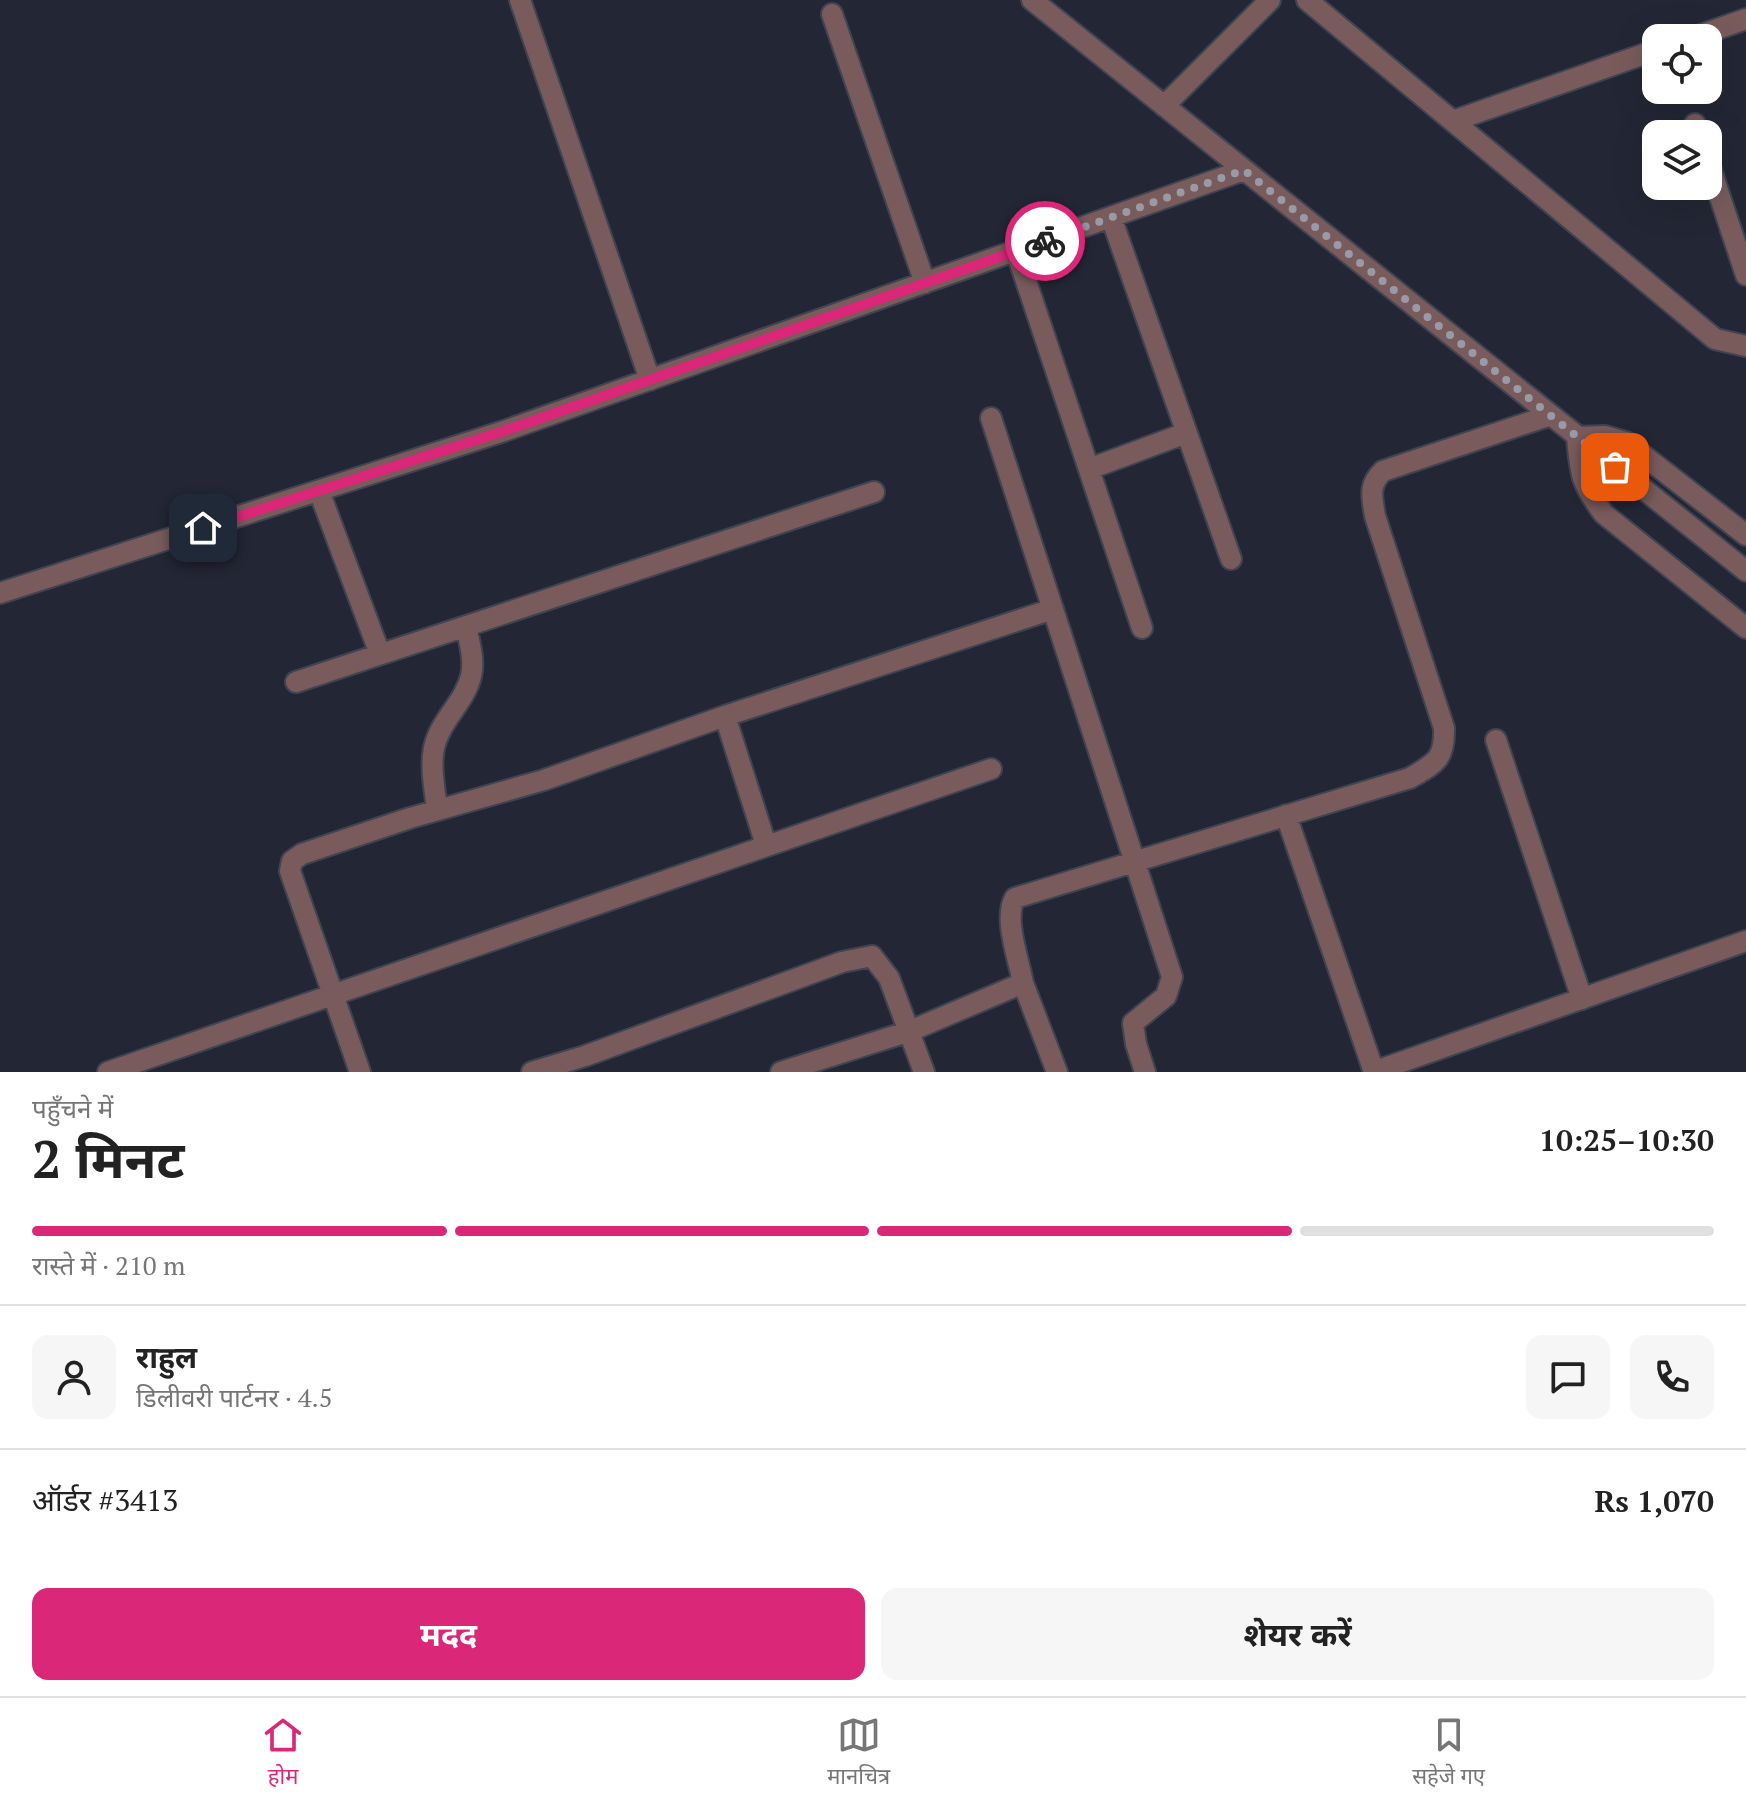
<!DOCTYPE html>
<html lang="hi">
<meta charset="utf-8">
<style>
:root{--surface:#fff;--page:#f6f6f6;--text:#222;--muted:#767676;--line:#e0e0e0;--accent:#db2777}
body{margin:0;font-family:"PT Serif","Noto Sans Devanagari",serif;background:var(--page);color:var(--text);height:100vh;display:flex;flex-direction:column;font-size:30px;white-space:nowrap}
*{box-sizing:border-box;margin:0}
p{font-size:26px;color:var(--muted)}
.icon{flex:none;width:44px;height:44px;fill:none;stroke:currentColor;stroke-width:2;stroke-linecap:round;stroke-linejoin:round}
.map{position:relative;height:1072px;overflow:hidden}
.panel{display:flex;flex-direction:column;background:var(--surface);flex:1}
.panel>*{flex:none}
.fabs{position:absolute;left:1642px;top:24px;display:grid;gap:16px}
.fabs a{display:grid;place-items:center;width:80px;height:80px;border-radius:16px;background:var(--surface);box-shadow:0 8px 32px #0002;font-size:40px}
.pin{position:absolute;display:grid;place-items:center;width:68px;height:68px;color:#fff;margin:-34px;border-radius:16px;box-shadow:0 4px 12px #0006}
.courier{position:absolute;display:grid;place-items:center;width:80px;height:80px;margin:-40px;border:6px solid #db2777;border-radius:50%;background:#fff;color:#222;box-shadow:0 2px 10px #0007}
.overview em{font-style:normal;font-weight:700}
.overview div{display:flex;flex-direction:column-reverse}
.overview{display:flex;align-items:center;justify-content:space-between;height:136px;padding:0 32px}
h1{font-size:52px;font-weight:700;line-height:60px}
.bar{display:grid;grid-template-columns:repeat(4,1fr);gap:12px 8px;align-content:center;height:96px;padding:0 32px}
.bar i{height:10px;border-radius:6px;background:var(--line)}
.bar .selected{background:var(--accent)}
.bar p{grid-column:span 4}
.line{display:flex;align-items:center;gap:20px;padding:0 32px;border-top:2px solid var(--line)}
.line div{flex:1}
.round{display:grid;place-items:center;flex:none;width:84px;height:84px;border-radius:16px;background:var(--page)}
.cta{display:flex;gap:16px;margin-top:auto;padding:16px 32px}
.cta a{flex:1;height:92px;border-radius:16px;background:var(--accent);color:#fff;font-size:32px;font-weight:700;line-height:92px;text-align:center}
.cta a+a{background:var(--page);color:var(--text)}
.tab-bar{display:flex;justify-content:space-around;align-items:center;height:112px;border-top:2px solid var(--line);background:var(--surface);font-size:22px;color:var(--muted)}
.tab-bar a{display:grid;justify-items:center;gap:4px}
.tab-bar .selected{color:var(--accent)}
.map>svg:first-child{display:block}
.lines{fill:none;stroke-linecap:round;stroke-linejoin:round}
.minor-casing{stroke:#404451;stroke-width:24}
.minor{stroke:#795b5c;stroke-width:20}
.done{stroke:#989ba7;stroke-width:8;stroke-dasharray:0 14.4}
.route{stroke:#db2777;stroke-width:10}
</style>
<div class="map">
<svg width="1746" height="1072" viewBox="0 0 1746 1072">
<rect width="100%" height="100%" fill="#232735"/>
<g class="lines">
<g class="minor-casing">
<path id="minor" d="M520,0l130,380
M1032,0l714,571
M1307,0l408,339 31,7
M832,14l93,269
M1692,38l54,-19
M1164,106l106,-106
M1453,121l203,-71
M1695,124l3,10
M1708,161l38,114
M1111,217l120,342
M1016,251l126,377
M991,418l181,559 -6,19 -33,27 3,21 9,28
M1089,469l97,-36
M319,491l61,163
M1746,535l-120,-93 -21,-6 -28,1c3,36 4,47 27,77l142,114
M0,593l504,-162 740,-261
M296,682l578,-190
M1496,740l86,259
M437,810c-2,-20 -7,-42 -3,-62 6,-28 31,-46 37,-72 4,-16 -2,-35 -5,-50
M1286,815l88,257
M766,845l-41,-129 328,-107
M1023,983l34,89
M108,1072l883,-303
M360,1072l-70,-201 2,-10 10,-7 108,-36 134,-38 181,-64
M532,1072l53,-16 257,-94 30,-6 17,22 35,94
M781,1072l129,-41 113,-48c-4,-23 -20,-65 -8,-85l395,-120c26,-15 35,-19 34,-50l-69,-212c-3,-19 -7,-31 8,-45l168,-56
M1373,1072l373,-131"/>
</g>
<use href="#minor" class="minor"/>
</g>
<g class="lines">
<path class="done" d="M1045,241l199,-71 371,297"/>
<path class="route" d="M203,528l301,-97 541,-190"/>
</g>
</svg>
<div class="fabs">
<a><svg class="icon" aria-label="locate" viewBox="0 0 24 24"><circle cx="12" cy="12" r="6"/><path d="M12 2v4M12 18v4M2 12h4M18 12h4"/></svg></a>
<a><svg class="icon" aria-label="layers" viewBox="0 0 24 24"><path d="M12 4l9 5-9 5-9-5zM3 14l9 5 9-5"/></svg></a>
</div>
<div class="pin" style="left:1615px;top:467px;background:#ea580c"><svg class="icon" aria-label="bag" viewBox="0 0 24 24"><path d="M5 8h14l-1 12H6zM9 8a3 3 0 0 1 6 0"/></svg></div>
<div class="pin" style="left:203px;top:528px;background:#1f2937"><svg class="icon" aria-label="home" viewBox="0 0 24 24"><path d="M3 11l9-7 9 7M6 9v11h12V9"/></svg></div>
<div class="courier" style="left:1045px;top:241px"><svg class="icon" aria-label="bike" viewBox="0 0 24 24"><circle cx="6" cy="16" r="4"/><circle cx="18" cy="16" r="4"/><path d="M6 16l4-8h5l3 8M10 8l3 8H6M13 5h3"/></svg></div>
</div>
<section class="panel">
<div class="overview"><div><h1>2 मिनट</h1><p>पहुँचने में</p></div><em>10:25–10:30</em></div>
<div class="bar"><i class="selected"></i><i class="selected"></i><i class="selected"></i><i></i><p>रास्ते में · 210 m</p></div>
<div class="line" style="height:144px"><a class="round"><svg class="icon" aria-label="person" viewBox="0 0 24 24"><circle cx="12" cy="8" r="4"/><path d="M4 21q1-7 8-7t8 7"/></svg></a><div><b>राहुल</b><p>डिलीवरी पार्टनर · 4.5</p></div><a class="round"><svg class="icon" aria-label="chat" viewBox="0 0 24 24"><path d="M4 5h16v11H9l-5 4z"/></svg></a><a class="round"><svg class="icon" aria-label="phone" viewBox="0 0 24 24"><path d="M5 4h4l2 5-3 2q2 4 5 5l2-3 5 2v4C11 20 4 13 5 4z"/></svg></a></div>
<div class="line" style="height:104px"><div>ऑर्डर #3413</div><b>Rs 1,070</b></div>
<div class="cta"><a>मदद</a><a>शेयर करें</a></div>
</section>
<nav class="tab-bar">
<a class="selected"><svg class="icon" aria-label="home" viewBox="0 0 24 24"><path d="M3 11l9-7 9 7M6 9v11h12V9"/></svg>होम</a>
<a><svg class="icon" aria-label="map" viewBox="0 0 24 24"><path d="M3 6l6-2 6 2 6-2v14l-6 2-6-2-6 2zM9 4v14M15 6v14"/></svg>मानचित्र</a>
<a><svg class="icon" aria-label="saved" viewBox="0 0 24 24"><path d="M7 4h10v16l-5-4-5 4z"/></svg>सहेजे गए</a>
</nav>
